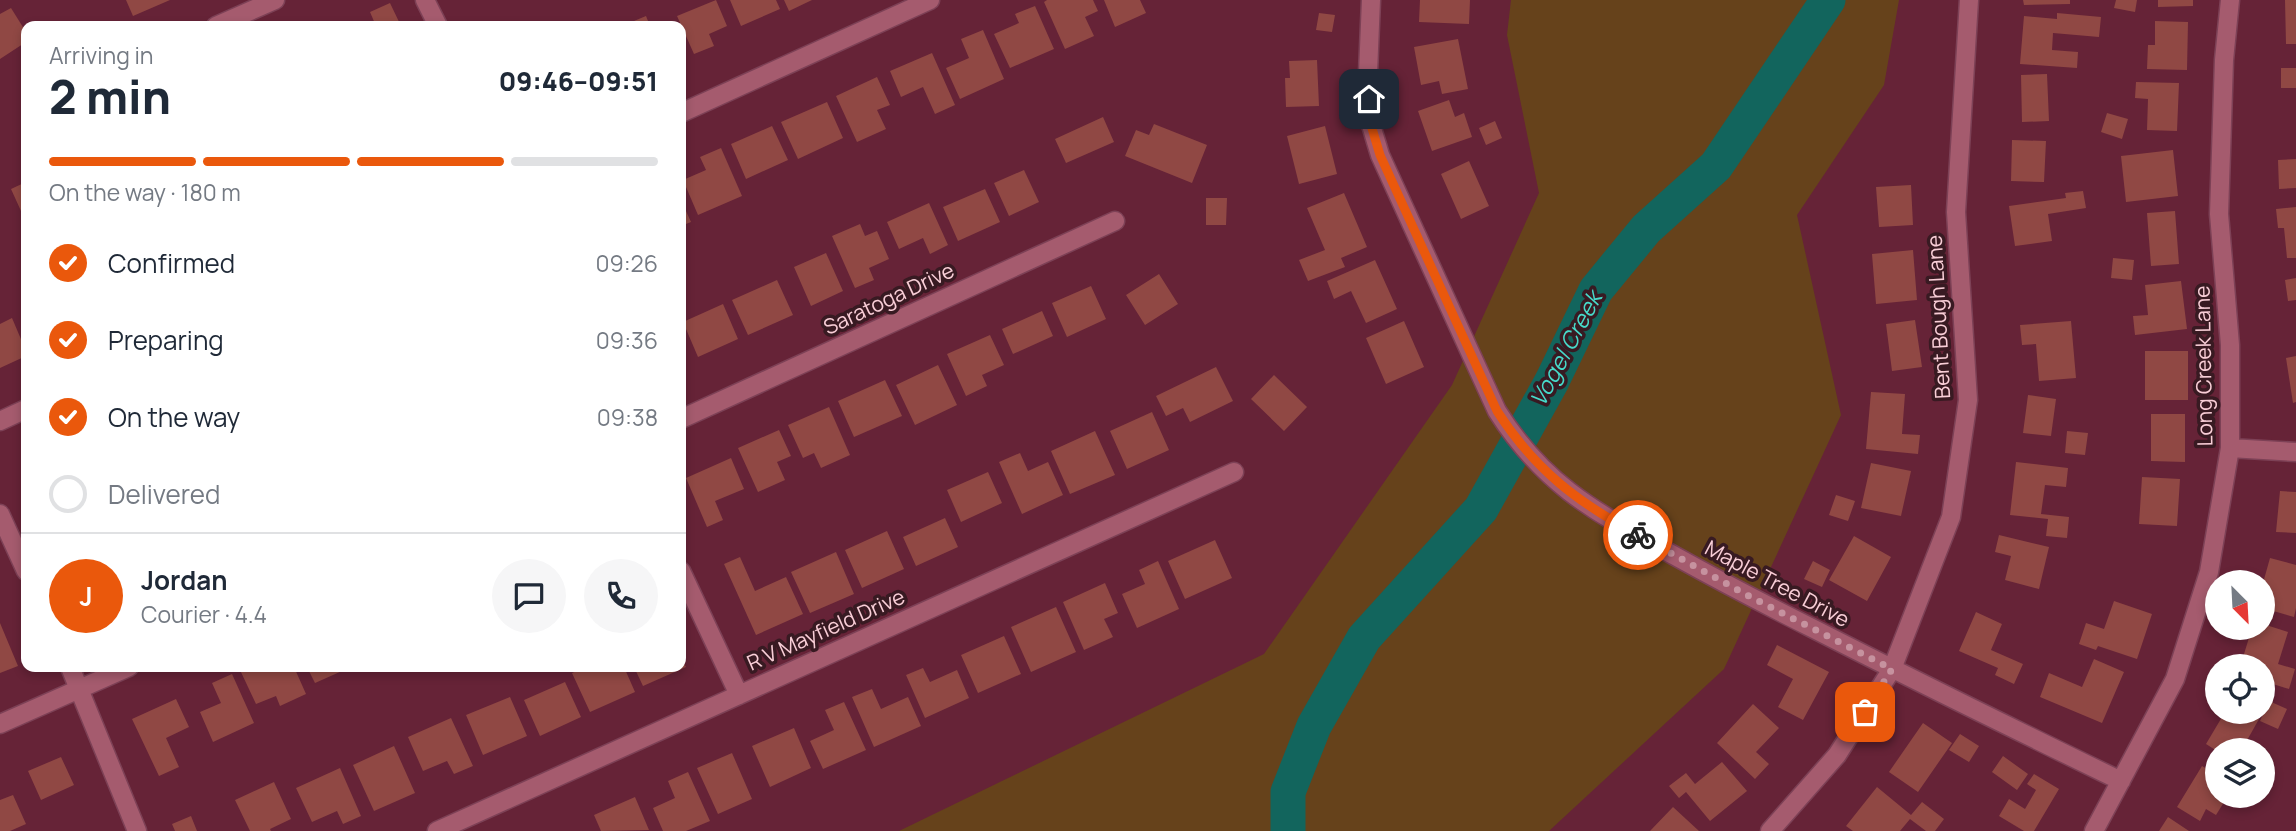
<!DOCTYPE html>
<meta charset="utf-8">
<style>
:root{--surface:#fff;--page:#f6f6f7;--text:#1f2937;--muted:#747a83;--line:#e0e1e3;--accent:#ea580c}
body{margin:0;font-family:Manrope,sans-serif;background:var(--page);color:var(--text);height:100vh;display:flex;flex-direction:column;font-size:26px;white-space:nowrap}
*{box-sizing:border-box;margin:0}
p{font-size:23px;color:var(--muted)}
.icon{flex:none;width:38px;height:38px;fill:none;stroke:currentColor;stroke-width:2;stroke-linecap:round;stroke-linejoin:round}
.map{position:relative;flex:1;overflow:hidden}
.panel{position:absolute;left:21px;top:21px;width:665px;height:651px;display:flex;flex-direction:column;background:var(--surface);border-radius:14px;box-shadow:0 4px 10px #0003}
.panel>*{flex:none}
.needle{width:46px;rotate:156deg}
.tools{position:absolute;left:2205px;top:570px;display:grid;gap:14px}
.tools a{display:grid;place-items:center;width:70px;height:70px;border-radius:50%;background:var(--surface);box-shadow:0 4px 10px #0003;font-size:35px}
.pin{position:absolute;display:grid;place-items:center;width:60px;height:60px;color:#fff;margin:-30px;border-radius:14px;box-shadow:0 4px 10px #0006}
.courier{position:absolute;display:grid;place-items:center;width:70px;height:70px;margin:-35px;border:5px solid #ea580c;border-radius:50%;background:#fff;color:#222;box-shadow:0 2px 9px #0007}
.overview em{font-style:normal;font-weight:800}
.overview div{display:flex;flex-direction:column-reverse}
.overview{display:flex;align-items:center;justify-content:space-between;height:119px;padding:0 28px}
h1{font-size:46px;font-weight:800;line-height:52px}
.bar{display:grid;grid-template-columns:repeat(4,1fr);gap:10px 7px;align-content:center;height:84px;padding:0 28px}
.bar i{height:9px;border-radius:5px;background:var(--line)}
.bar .on{background:var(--accent)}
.bar p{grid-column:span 4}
.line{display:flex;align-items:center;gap:18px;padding:0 28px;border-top:2px solid var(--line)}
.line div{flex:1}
.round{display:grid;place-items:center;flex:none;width:74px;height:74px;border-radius:37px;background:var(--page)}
ol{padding:0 28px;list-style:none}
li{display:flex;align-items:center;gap:21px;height:77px}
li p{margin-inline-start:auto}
li .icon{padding:7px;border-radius:50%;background:var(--accent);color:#fff;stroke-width:4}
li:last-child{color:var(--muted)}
li i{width:38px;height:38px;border:4px solid var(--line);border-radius:50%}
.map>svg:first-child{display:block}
.green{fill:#66421b}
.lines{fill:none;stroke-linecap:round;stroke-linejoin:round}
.river{stroke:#12655d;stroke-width:35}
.building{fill:#904844}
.minor-casing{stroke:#7d4156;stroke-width:21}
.minor{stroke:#a55b6e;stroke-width:18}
.done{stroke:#c6929f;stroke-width:7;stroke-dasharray:0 12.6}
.route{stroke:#ea580c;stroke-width:9}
.labels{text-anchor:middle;stroke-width:7;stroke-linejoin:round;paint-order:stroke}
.street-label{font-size:21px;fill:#f9ced7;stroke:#381a22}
.water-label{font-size:23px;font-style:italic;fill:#47daca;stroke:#381a22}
</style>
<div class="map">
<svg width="2296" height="831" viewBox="0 0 2296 831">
<rect width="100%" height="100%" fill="#662337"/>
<path class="green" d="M1511,0h388l-15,85 -87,130 44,200 -117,254 -175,162h-650l365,-177 188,-269 87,-192 -32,-158z"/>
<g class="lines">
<path class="river" d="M1288,831v-39l26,-66 50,-88 117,-129 71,-128 44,-91 50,-61 70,-63 112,-166"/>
</g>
<path class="building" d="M126,0h44l-37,16z
M716,0l11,26 -18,8 5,12 -20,8 -17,-38z
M730,0h46l4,9 -39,17z
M784,0h28l-23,11z
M1047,0h46l5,11 -13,6 9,19 -29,13 -21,-47z
M1104,0h36l6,13 -31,14z
M1420,0h50l-1,24 -50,-2z
M2023,0h47v4l-46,1z
M2116,0h21l-2,12 -21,-4z
M2158,0h35v6l-35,1z
M2285,0h11v44h-10z
M390,3l11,23h-25l-6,-14z
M1035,6l19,43 -44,19 -16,-34 25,-11 -4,-9z
M11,8l15,24v10l-26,17v-45z
M1319,13l16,2 -3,17 -16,-2z
M2057,13l44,4 -2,20 -46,-4 -1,17 26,2 -1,16 -57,-4 4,-48 33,3z
M646,16l4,10h-28z
M2155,21l33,1 -1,48 -40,-1 1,-24h7z
M983,30l21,49 -44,20 -14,-31 23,-10 -8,-19z
M1458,39l10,50 -26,5 -3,-13 -18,4 -7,-38z
M932,53l23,52 -20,9 -12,-27 -22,10 -11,-26z
M1317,60l2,46 -33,1 -1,-29h5l-1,-17z
M2281,68h15v20h-15z
M2047,74l2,47 -27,1 -1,-47z
M877,77l13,28 -13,5 9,19 -29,13 -21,-46z
M2136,82l43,1 -2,48 -30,-1 1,-31 -13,-1z
M1449,100l6,17 9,-4 8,24 -40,14 -14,-40z
M827,102l16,36 -45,21 -17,-37z
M2107,113l21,6 -6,20 -21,-7z
M1103,117l11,25 -48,21 -11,-24z
M1495,121l7,17 -16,7 -7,-17z
M1154,124l53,21 -15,38 -67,-27 11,-26 13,5z
M772,126l16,34 -42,19 -15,-35z
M1325,126l12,48 -38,10 -12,-48z
M2012,140l34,1 -2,41 -33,-1z
M721,148l21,48 -44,19 -15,-35 23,-10 -6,-13z
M2173,150l5,46 -52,6 -5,-46z
M2296,159v29l-17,1 -1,-29z
M1469,161l20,45 -28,13 -20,-45z
M1024,170l15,32 -30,14 -15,-33z
M26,182v40l-15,-33z
M1911,185l2,40 -34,2 -3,-40z
M985,189l15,33 -42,19 -15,-34z
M2083,191l3,17 -38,6 4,27 -37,5 -6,-40 57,-8 -1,-5z
M1344,193l23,54 -26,11 4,9 -37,14 -9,-21 26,-10 -18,-42z
M1206,198h21l-1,27h-20z
M681,200l10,22 -10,4z
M929,203l19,42 -18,9 -7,-16 -24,11 -12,-27z
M2296,207v51h-9l-3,-30h-6l-2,-19z
M2175,211l4,53 -28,2 -4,-53z
M860,224l5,12 12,-5 12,28 -20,9 5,12 -19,8 -23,-52z
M1913,250l4,50 -41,4 -4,-50z
M826,253l17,38 -32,15 -17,-39z
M2113,258l21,2 -2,20 -21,-2z
M1375,260l22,49 -31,14 -15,-32 -17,8 -7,-18z
M1159,274l19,30 -33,21 -19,-30z
M2296,278v22l-8,1 -3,-21z
M777,280l16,35 -45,20 -16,-35z
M2181,281l6,48 -52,6 -2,-19 15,-1 -3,-30z
M1091,286l15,33 -39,18 -15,-34z
M723,304l15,35 -40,18 -15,-35z
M1042,311l11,25 -40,18 -11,-25z
M12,318l14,33v5l-26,12v-44z
M1915,320l7,47 -30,4 -6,-47z
M1404,321l20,46 -38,17 -20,-46z
M2071,321l5,57 -37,3 -3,-37 -14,1 -2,-20z
M990,335l14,30 -22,10 5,11 -21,10 -19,-42z
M2145,351h43v49h-43z
M2296,356v46l-3,1 -7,-45z
M938,365l19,40 -42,20 -19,-40z
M1216,367l17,34 -43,21 -7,-14 -17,8 -10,-20z
M1274,375l33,32 -23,24 -33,-32z
M885,380l17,36 -48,21 -16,-36z
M1871,392l34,2 -3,40 18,1 -2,19 -52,-5z
M2028,395l28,4 -5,37 -28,-3z
M829,407l21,48 -29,13 -7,-15 -11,5 -15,-33z
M1152,412l17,38 -42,19 -17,-38z
M2151,414h34v48l-34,-1z
M779,430l12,26 -14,6 8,18 -27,12 -20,-44z
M1095,431l20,44 -45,19 -19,-43z
M2067,431l21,2 -3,22 -20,-2z
M1020,453l8,18 20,-9 15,33 -41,19 -23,-52z
M731,458l13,31 -29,12 8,19 -16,7 -21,-49z
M2016,462l52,6 -2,19 -21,-2 -4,29 28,3 -2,21 -21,-2 2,-17 -38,-4z
M1871,463l40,8 -10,45 -40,-8z
M988,472l14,31 -41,19 -14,-32z
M2142,477l38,2 -3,47 -38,-2z
M2280,491l16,1v41l-20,-1z
M1836,495l19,6 -7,20 -19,-6z
M945,518l13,29 -42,19 -13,-29z
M887,531l17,38 -42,19 -17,-38z
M1999,535l50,12 -10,42 -34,-9 6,-24 -16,-4z
M1854,536l37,21 -24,44 -38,-21z
M1215,540l17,38 -47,21 -17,-38z
M836,552l18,42 -44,19 -19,-41z
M740,557l15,34 31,-14 17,37 -47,21 -32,-71z
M2270,558l26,7v43l-2,9 -31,-9v-25z
M1158,561l21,48 -42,19 -15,-34 23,-10 -6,-14z
M1813,561l17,9 -8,17 -18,-8z
M1105,583l13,30 -14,6 9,18 -29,13 -21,-48z
M2114,601l38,13 -15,45 -39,-13 -2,4 -17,-6 7,-21 18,6z
M1056,607l20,45 -45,20 -20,-45z
M1976,612l26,12 -11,26 32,14 -9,20 -19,-9 3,-7 -39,-17z
M0,623l18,43 -18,7z
M2263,624l25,8 -10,32 17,5 -6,20 -26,-8v-14h-23l12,-39h11z
M1004,636l17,38 -43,19 -17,-38z
M1777,645l52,27 -26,48 -25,-13 15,-28 -26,-14z
M681,658l5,9 -43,19 -9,-19h47z
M2094,659l30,13 -22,51 -62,-26 9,-24 33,14z
M247,667h47l12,27 -26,12 -4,-10 -20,8 -16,-34z
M307,667h44l-36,16z
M586,667h38l11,25 -45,20 -18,-39z
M923,668l7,14 27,-12 12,28 -44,20 -19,-43z
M232,674l22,49 -41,19 -13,-30 21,-9 -9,-20z
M565,682l16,35 -41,19 -16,-36z
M872,689l9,20 27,-12 13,29 -47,21 -22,-50z
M510,697l17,39 -44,19 -17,-40z
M176,699l13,28 -23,11 13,29 -20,9 -27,-57z
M2269,701l18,8 -9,20 -18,-8z
M844,702l22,48 -43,19 -13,-28 24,-11 -9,-20z
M1753,704l26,24 -23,24 13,12 -14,15 -38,-36z
M2225,712h22l12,7 -18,32h-24l-11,-7z
M451,718l22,48 -19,8 -7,-13 -24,10 -15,-34z
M1923,723l29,20 -34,49 -29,-20z
M794,728l17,40 -41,19 -18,-41z
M1960,734l19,12 -10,16 -20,-12z
M394,746l21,47 -41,18 -21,-46z
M732,753l20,46 -34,15 -21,-46z
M2003,756l25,18 -11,16 -25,-18z
M61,757l13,28 -33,15 -13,-29z
M1722,762l25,29 -37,30 -24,-29 -7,6 -10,-12 17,-13 9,11z
M2202,766l15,9v21l9,3 -10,16 -10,-6 -6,12 -23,-14z
M340,768l21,48 -18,8 -6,-13 -25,11 -16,-34z
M688,772l22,49 -24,10h-23l-10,-23 22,-10 -7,-17z
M2034,774l25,15 -25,42h-10l-25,-15 10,-17 16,10 11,-19 -9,-6z
M274,782l17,37 -21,10 1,2h-21l-15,-31z
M1877,787l34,28 11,-13 22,17 -9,12h-9l-16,-12 -10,12h-47l-7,-5z
M13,795l13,29 -16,7h-10v-31z
M635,797l14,33 -48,1 -7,-16z
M1673,807l26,24h-49z
M191,816l6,15h-22l-3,-7z
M2168,817l21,14h-30z"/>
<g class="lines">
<g class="minor-casing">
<path id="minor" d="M425,0l13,26
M1371,0l-3,73 3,52 9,30 117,256c49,77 101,102 178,145 45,25 91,49 137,72 102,52 206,103 309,153
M216,26l59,-26
M681,113l249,-113
M681,419l434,-198
M0,421l26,-12
M2230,448l66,4
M0,514l26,57
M681,571l58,124
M70,667l67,164
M0,724l129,-57
M437,831l797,-359
M1770,831l67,-76 55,-86 59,-152 17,-117 -12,-188 13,-212
M2094,831l81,-152 34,-107 21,-124v-103l-11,-131 5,-154 6,-60"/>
</g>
<use href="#minor" class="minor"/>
</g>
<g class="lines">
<path class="done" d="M1638,535l109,60 145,74 -27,43"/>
<path class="route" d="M1369,99l2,26 9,30 117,256c38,59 80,91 141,124"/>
</g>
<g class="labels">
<g class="street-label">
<text transform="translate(889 299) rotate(-25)" y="7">Saratoga Drive</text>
<text transform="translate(1939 317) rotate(-93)" y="7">Bent Bough Lane</text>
<text transform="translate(2204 366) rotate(-91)" y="7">Long Creek Lane</text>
<text transform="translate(1777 584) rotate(28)" y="7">Maple Tree Drive</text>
<text transform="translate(826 630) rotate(-24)" y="7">R V Mayfield Drive</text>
</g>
<g class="water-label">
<text transform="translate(1566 349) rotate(-62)" y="8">Vogel Creek</text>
</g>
</g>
</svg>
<div class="tools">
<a><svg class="needle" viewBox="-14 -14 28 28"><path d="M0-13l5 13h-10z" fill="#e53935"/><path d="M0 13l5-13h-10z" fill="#747a83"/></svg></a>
<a><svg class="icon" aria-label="locate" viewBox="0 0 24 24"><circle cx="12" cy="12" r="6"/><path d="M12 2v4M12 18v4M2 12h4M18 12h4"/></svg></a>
<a><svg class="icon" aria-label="layers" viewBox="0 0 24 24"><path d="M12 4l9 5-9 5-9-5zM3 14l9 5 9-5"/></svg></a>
</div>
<div class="pin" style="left:1865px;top:712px;background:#ea580c"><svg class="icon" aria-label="bag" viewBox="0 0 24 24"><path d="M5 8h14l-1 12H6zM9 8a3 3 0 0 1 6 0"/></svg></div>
<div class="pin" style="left:1369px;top:99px;background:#1f2937"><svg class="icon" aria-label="home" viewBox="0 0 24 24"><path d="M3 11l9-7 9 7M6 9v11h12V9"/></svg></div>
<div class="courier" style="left:1638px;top:535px"><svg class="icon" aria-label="bike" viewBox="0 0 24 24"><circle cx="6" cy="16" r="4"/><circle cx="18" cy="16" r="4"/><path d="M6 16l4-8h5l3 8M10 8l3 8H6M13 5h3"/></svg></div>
<section class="panel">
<div class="overview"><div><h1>2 min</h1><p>Arriving in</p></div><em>09:46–09:51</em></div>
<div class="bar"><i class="on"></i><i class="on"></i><i class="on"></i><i></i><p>On the way · 180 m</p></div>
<ol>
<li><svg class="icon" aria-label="check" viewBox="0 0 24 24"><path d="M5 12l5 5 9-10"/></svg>Confirmed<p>09:26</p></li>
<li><svg class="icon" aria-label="check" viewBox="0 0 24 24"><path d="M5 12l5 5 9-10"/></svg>Preparing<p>09:36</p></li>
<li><svg class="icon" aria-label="check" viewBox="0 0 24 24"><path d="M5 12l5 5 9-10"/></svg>On the way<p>09:38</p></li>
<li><i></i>Delivered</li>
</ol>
<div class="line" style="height:126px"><b class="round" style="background:var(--accent);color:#fff">J</b><div><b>Jordan</b><p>Courier · 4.4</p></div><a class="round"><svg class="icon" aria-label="chat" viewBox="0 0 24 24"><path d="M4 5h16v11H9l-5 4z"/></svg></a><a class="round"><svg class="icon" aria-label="phone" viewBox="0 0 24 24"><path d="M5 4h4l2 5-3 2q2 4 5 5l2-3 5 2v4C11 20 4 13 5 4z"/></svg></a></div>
</section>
</div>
